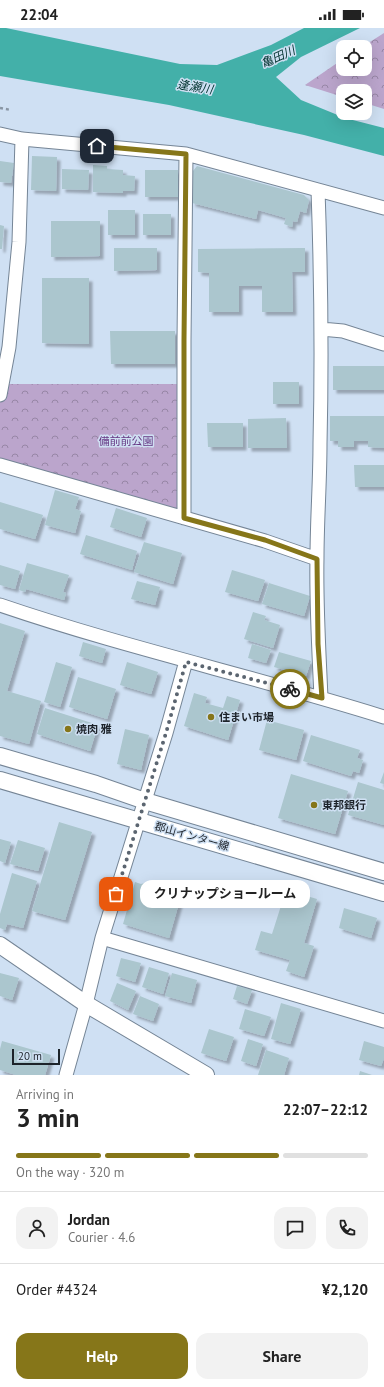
<!DOCTYPE html>
<meta charset="utf-8">
<style>
:root{--surface:#fff;--page:#f2f2f2;--text:#222;--muted:#767676;--line:#e0e0e0;--accent:#867619}
body{margin:0;font-family:"PT Sans","Noto Sans JP",sans-serif;background:var(--page);color:var(--text);height:100vh;display:flex;flex-direction:column;font-size:15px;white-space:nowrap}
*{box-sizing:border-box;margin:0}
p{font-size:13px;color:var(--muted)}
.icon{flex:none;width:22px;height:22px;fill:none;stroke:currentColor;stroke-width:2;stroke-linecap:round;stroke-linejoin:round}
.map{position:relative;height:1047px;overflow:hidden}
.panel{display:flex;flex-direction:column;background:var(--surface);flex:1}
.panel>*{flex:none}
.buttons{position:absolute;left:336px;top:12px;display:grid;gap:8px}
.buttons a{display:grid;place-items:center;width:36px;height:36px;border-radius:8px;background:var(--surface);box-shadow:0 4px 16px #0002;font-size:20px}
.scale{position:absolute;left:12px;bottom:10px;width:48px;box-sizing:border-box;padding-left:4px;border:2px solid #1d232a;border-top:0;font-size:11px;line-height:14px;white-space:nowrap;color:#1d232a;-webkit-text-stroke:3px #cfe0f3;paint-order:stroke}
.pin{position:absolute;display:grid;place-items:center;width:34px;height:34px;color:#fff;margin:-17px;border-radius:8px;box-shadow:0 2px 6px #0006}
.courier{position:absolute;display:grid;place-items:center;width:40px;height:40px;margin:-20px;border:3px solid #867619;border-radius:50%;background:#fff;color:#222;box-shadow:0 1px 5px #0007}
.bubble{position:absolute;height:28px;border-radius:12px;background:var(--surface);box-shadow:0 4px 16px #0002;font-size:13px;font-weight:700;line-height:28px;text-align:center}
.summary em{font-style:normal;font-weight:700}
.summary div{display:flex;flex-direction:column-reverse}
.summary{display:flex;align-items:center;justify-content:space-between;height:68px;padding:0 16px}
h1{font-size:26px;font-weight:700;line-height:30px}
.bar{display:grid;grid-template-columns:repeat(4,1fr);gap:6px 4px;align-content:center;height:48px;padding:0 16px}
.bar i{height:5px;border-radius:3px;background:var(--line)}
.bar .current{background:var(--accent)}
.bar p{grid-column:span 4}
.line{display:flex;align-items:center;gap:10px;padding:0 16px;border-top:1px solid var(--line)}
.line div{flex:1}
.round{display:grid;place-items:center;flex:none;width:42px;height:42px;border-radius:12px;background:var(--page)}
.cta{display:flex;gap:8px;margin-top:auto;padding:8px 16px}
.cta a{flex:1;height:46px;border-radius:12px;background:var(--accent);color:#fff;font-size:16px;font-weight:700;line-height:46px;text-align:center}
.cta a+a{background:var(--page);color:var(--text)}
.status{display:flex;justify-content:space-between;align-items:center;height:28px;padding:0 20px;background:var(--surface);direction:ltr}
.status svg{height:11px;fill:currentColor}
.map>svg:first-child{display:block}
.park{fill:url(#park-crowns)}
.water{fill:#43b0a9}
.building{fill:#abc6ce;filter:url(#shadow)}
.lines{fill:none;stroke-linecap:round;stroke-linejoin:round}
.minor-casing{stroke:#758596;stroke-width:15}
.tertiary-casing{stroke:#758596;stroke-width:18}
.path{stroke:#8996a4;stroke-width:2.5;stroke-dasharray:3 3;stroke-linecap:butt}
.minor{stroke:#fff;stroke-width:13}
.tertiary{stroke:#fff;stroke-width:16}
.done{stroke:#5b6570;stroke-width:4;stroke-dasharray:0 7.2}
.route{stroke:#867619;stroke-width:5}
.poi-dot{fill:#867619;stroke:#cfe0f3;stroke-width:1.5}
.labels{text-anchor:middle;stroke-width:3;stroke-linejoin:round;paint-order:stroke}
.park-label{font-size:11px;fill:#653683;stroke:#cfe0f3}
.poi-label{font-size:11px;font-weight:bold;fill:#1d232a;stroke:#cfe0f3;text-anchor:start}
.street-label{font-size:11px;fill:#1d232a;stroke:#cfe0f3}
.water-label{font-size:12px;font-style:italic;fill:#00322f;stroke:#cfe0f3}
</style>
<div class="status"><b>22:04</b><svg viewBox="0 0 49 12"><path d="M0 12V9h3v3zM5 12V6h3v6zM10 12V3h3v9zM15 12V0h3v12zM26 1h20v11H26zM47 4h2v5h-2z"/></svg></div>
<div class="map">
<svg width="384" height="1047" viewBox="0 0 384 1047">
<defs>
<pattern id="park-crowns" width="20" height="18" patternUnits="userSpaceOnUse"><rect width="20" height="18" fill="#bba5cc"/><path d="M2 6a3 3 0 1 1 6 0M12 15a3 3 0 1 1 6 0" fill="none" stroke="#9786a6"/></pattern>
<filter id="shadow"><feDropShadow dx="3.5" dy="3.5" stdDeviation="1" flood-color="#0004"/></filter>
</defs>
<rect width="100%" height="100%" fill="#cfe0f3"/>
<path class="park" d="M384,5v76l-19,-6v-12h-22v6l-38,-12 38,-26v10h22v-22h-3z
M2,356h182v134l-184,-53v-70z"/>
<path class="water" d="M0,0h6l174,36 37,1 54,-20 33,-17h56l-59,29 -25,20 25,23 44,18 39,10v28l-80,-21 -135,-30 -169,-29z"/>
<path class="building" d="M32,128l25,1 -1,34 -25,-1z
M0,133l14,2 -3,20 -11,-1z
M93,137l14,1v3l16,1v5l12,1 -1,15h-11v2l-30,-1z
M197,138l107,29 5,5 -3,13 -6,-2 -3,11 -4,-1 -1,6 -8,-3 2,-6 -28,-8 -2,9 -64,-16 1,-32z
M62,141l27,1 -1,20 -26,-1z
M145,142h33v27h-33z
M108,182h27v25h-27z
M143,186h28v21h-28z
M51,193h49v35l-49,1z
M0,197l4,1 -2,23h-2z
M114,220h43v22l-43,1z
M305,220v24h-13l1,40h-31v-26h-23v26h-30v-39l-11,-1v-23z
M42,250h47v66l-47,-1z
M110,303h65v33h-64z
M333,338h51v24h-51z
M273,354h26v22h-26z
M330,388h54v32l-16,-1v-6h-14v6h-16v-6h-8z
M286,390l1,30h-39v-29z
M207,395h36v24h-35z
M354,437h30v22h-29z
M55,462l24,7 -4,12 6,2 -6,22 -30,-8z
M0,474l43,13 -8,24 -35,-10z
M116,480l31,10 -6,19 -31,-10z
M86,507l51,16 -5,19 -52,-16z
M144,514l38,11 -9,31 -39,-12z
M27,535l42,12 -6,17 3,1 -2,7 -38,-11 -1,3 -6,-2z
M0,537l20,6 -5,18 -15,-4z
M232,542l33,10 -7,21 -33,-9z
M137,553l23,6 -5,18 -24,-6z
M269,555l41,13 -6,20 -42,-12z
M253,584l13,4 -2,4 16,5 -7,23 -29,-9z
M0,595l25,8 -18,60 34,10 -12,43 -29,-8z
M83,614l23,7 -4,14 -23,-7z
M252,616l19,6 -5,13 -18,-5z
M279,624l32,9 -5,15 -32,-9z
M56,634l16,5 -12,40 -16,-5z
M127,634l31,10 -7,22 -31,-9z
M78,649l38,12 -9,30 -38,-12z
M194,665l13,4 -2,6 18,5 4,-12 13,4 -12,40 -44,-14z
M45,680l53,17 -8,26 -53,-17z
M267,692l37,10 -8,30 -37,-10z
M125,701l24,6 -8,35 -24,-6z
M311,707l49,15 -3,8 6,2 -4,13 -6,-2 -2,5 -48,-15z
M384,744v12l-4,-1z
M291,746l57,17 -13,43 -57,-16z
M358,754l26,8v35l-36,-10z
M59,794l33,10 -27,88 -33,-9z
M0,811l11,3 -6,21 -5,-2z
M18,812l27,8 -7,23 -28,-7z
M12,845l25,8 -14,47 -16,-4 -2,6 -5,-2v-14z
M135,854l6,2 7,-2h7l6,3 5,6 15,5 -12,42 -46,-14z
M286,862l31,9 -13,44 10,3 -10,31 -18,-6 4,-11 -35,-10 6,-19 11,3z
M344,880l33,10 -6,20 -32,-10z
M121,930l20,5 -6,19 -19,-6z
M149,939l20,6 -6,21 -21,-7z
M0,945l19,5 -7,22 -12,-4z
M172,945l25,7 -6,23 -26,-7z
M117,955l19,8 -8,19 -18,-9z
M237,958l15,4 -5,14 -14,-5z
M140,968l19,8 -6,17 -20,-7z
M281,975l20,6 -11,35 -19,-5z
M245,981l26,8 -7,19 -25,-7z
M209,1001l25,8 -8,24 -25,-8z
M248,1011l15,5 -7,22 -15,-5z
M2,1013l49,14 -6,20h-29l-16,-5v-21z
M364,1013l20,6v11l-3,8 -22,-6z
M266,1022l23,8 -5,17h-26z
M360,1043l12,4h-13z"/>
<g class="lines">
<g class="minor-casing">
<path id="minor" d="M0,106l22,5 164,15 198,54
M318,162c3,84 4,169 2,254 0,38 -3,76 -3,114 -1,47 2,93 4,140
M321,301l22,2 41,13
M0,367l9,-48 10,-105 3,-103
M0,437l265,76 52,18
M184,490v-178l2,-186
M0,577c126,43 257,72 384,112
M102,910l282,83
M66,1047l20,-71 16,-66 64,-205 20,-72"/>
</g>
<g class="tertiary-casing">
<path id="tertiary" d="M0,728l96,28 49,17 239,71
M0,752l384,113
M0,917l86,59 120,71"/>
</g>
<path class="path" d="M0,80l11,2"/>
<use href="#minor" class="minor"/>
<use href="#tertiary" class="tertiary"/>
</g>
<g class="lines">
<path class="done" d="M116,866l50,-161 20,-71 104,27"/>
<path class="route" d="M97,118l89,8 -2,186v178l81,22 52,19 1,85 4,54 -32,-9"/>
</g>
<g class="poi-dot">
<circle cx="211" cy="689" r="4"/>
<circle cx="68" cy="701" r="4"/>
<circle cx="314" cy="777" r="4"/>
</g>
<g class="labels">
<g class="park-label">
<text x="126" y="417">備前前公園</text>
</g>
<g class="poi-label">
<text x="219" y="693">住まい市場</text>
<text x="76" y="705">焼肉 雅</text>
<text x="322" y="781">東邦銀行</text>
</g>
<g class="street-label">
<text transform="translate(192 808) rotate(16)" y="4">郡山インター線</text>
</g>
<g class="water-label">
<text transform="translate(278 29) rotate(-24)" y="4">亀田川</text>
<text transform="translate(195 59) rotate(9)" y="4">逢瀬川</text>
</g>
</g>
</svg>
<div class="buttons">
<a><svg class="icon" aria-label="locate" viewBox="0 0 24 24"><circle cx="12" cy="12" r="6"/><path d="M12 2v4M12 18v4M2 12h4M18 12h4"/></svg></a>
<a><svg class="icon" aria-label="layers" viewBox="0 0 24 24"><path d="M12 4l9 5-9 5-9-5zM3 14l9 5 9-5"/></svg></a>
</div>
<div class="scale">20 m</div>
<div class="pin" style="left:116px;top:866px;background:#ea580c"><svg class="icon" aria-label="bag" viewBox="0 0 24 24"><path d="M5 8h14l-1 12H6zM9 8a3 3 0 0 1 6 0"/></svg></div>
<div class="pin" style="left:97px;top:118px;background:#1f2937"><svg class="icon" aria-label="home" viewBox="0 0 24 24"><path d="M3 11l9-7 9 7M6 9v11h12V9"/></svg></div>
<div class="courier" style="left:290px;top:661px"><svg class="icon" aria-label="bike" viewBox="0 0 24 24"><circle cx="6" cy="16" r="4"/><circle cx="18" cy="16" r="4"/><path d="M6 16l4-8h5l3 8M10 8l3 8H6M13 5h3"/></svg></div>
<div class="bubble" style="left:140px;top:852px;width:170px">クリナップショールーム</div>
</div>
<section class="panel">
<div class="summary"><div><h1>3 min</h1><p>Arriving in</p></div><em>22:07–22:12</em></div>
<div class="bar"><i class="current"></i><i class="current"></i><i class="current"></i><i></i><p>On the way · 320 m</p></div>
<div class="line" style="height:72px"><a class="round"><svg class="icon" aria-label="person" viewBox="0 0 24 24"><circle cx="12" cy="8" r="4"/><path d="M4 21q1-7 8-7t8 7"/></svg></a><div><b>Jordan</b><p>Courier · 4.6</p></div><a class="round"><svg class="icon" aria-label="chat" viewBox="0 0 24 24"><path d="M4 5h16v11H9l-5 4z"/></svg></a><a class="round"><svg class="icon" aria-label="phone" viewBox="0 0 24 24"><path d="M5 4h4l2 5-3 2q2 4 5 5l2-3 5 2v4C11 20 4 13 5 4z"/></svg></a></div>
<div class="line" style="height:52px"><div>Order #4324</div><b>¥2,120</b></div>
<div class="cta"><a>Help</a><a>Share</a></div>
</section>
